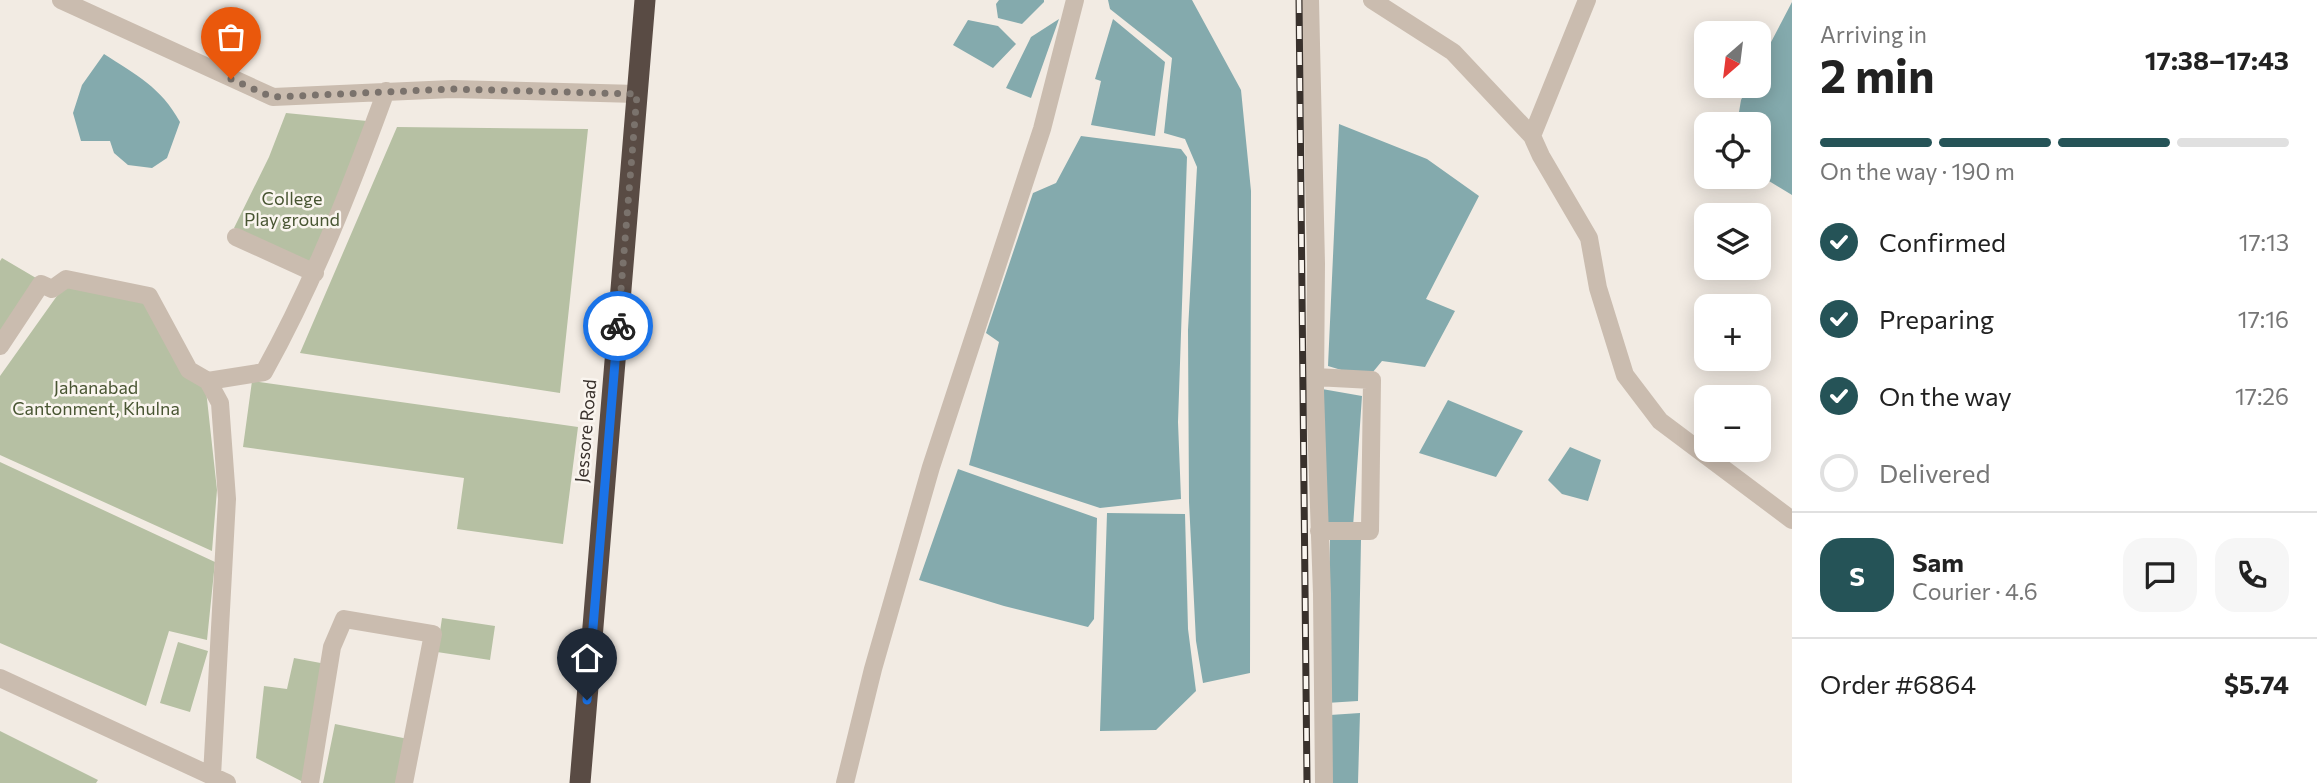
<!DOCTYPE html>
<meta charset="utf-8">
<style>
:root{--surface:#fff;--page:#f6f6f6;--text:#222;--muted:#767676;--line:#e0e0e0;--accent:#255357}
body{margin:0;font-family:Commissioner,sans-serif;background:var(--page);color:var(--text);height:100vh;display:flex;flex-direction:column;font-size:26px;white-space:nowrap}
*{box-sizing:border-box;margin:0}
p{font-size:23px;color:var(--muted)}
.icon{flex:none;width:38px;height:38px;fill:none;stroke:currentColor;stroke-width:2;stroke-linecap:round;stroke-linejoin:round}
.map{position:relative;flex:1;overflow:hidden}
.details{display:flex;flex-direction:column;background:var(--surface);width:525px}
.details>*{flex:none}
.needle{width:46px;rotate:208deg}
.tools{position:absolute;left:1694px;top:21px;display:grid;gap:14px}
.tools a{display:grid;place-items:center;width:77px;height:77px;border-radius:14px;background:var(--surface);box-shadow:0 4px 18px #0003;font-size:35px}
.pin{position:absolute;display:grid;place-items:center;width:60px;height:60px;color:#fff;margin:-72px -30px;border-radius:50% 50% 50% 0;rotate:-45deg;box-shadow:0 0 7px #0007}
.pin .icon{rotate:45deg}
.courier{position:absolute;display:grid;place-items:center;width:70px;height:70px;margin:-35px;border:5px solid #1a73e8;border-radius:50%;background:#fff;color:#222;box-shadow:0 2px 9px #0007}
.headline em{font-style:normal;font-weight:700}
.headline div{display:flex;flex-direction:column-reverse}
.headline{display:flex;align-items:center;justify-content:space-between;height:119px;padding:0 28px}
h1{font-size:46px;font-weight:700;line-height:52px}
.bar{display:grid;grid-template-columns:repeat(4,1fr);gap:10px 7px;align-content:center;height:84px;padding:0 28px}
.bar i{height:9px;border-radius:5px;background:var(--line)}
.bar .on{background:var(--accent)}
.bar p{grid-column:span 4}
.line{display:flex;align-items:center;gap:18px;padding:0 28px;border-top:2px solid var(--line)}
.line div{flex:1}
.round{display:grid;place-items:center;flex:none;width:74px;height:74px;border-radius:21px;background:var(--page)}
ol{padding:0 28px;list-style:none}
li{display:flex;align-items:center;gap:21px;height:77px}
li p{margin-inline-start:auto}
li .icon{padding:7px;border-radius:50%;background:var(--accent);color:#fff;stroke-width:4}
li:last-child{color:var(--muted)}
li i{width:38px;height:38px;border:4px solid var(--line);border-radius:50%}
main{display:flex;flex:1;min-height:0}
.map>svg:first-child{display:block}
.green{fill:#b6c0a3}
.water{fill:#84aaad}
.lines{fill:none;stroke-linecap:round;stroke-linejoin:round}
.minor{stroke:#cabcaf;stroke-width:18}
.highway{stroke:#594b44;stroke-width:21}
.rail-casing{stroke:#39312c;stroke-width:7}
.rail{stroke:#faf5ef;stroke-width:4.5;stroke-dasharray:13;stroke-linecap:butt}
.done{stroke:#7a726c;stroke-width:7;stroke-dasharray:0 12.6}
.route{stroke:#1a73e8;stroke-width:9}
.labels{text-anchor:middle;stroke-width:5;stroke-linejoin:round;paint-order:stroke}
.park-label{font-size:18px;fill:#485532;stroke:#faf5ef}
.street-label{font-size:18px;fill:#39312c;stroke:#faf5ef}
</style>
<main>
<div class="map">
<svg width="1792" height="783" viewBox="0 0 1792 783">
<rect width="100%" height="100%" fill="#f2ebe3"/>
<path class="green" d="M286,113l81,8 -55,146 -78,-39 35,-71z
M397,127l191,2 -28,264 -260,-40z
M2,258l34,20 -36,58v-75z
M64,286l79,14 63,90 11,100 -5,61 -212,-96v-79z
M252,381l326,46 -15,117 -106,-15 7,-51 -221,-31z
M0,462l215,100 -8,78 -38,-9 -23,75 -146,-63z
M442,618l53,8 -5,34 -53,-8z
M178,642l30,9 -18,61 -30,-9z
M294,658l32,6 -21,119 -49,-25 8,-72 23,3z
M335,724l73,15 -8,44h-77z
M0,731l98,49 -2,3h-96z"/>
<path class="water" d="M999,0h45v2l-22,22 -24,-6 -2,-14z
M1108,0h84l49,90 10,101 -1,482 -47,10 -7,-42 -7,-139 -1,-172 9,-163 -12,-28 -21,-6 8,-75 -62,-49z
M1792,2v193l-33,-20v-51h-22l4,-24 7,-14h11v-21z
M1059,19l-28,79 -25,-10 25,-51z
M1113,19l52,43 -10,74 -64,-11 10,-44 -6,-2z
M968,20l30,6 18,18 -23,24 -40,-23z
M104,54c32,21 57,33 76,68l-13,36 -15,10 -24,-3 -14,-12 -4,-12h-29l-8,-28 9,-28z
M1339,124l88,35 52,37 -53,103 29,12 -30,56 -43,-6 -14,17 -40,-12z
M1081,136l100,13 6,8 -9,265 3,77 -81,9 -131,-43 30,-123 -13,-9 47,-140 23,-10z
M1322,389l40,7 -9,131 -31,-3z
M1448,400l75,31 -27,46 -77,-24z
M1570,447l31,13 -13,41 -26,-7 -14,-14z
M958,469l139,49 -3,101 -6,8 -84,-21 -85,-26z
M1107,513l78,1 3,115 8,62 -40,39 -56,1z
M1330,538l31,2 -3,161 -32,2z
M1360,713l-2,70h-29l1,-68z"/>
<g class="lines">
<path class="minor" d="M61,0l212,97 179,-8 185,5
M1310,0l6,264 -1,127 7,203 2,189
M1372,0l81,52 79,84 9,20 48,82 9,50 27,87 35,46 132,99
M1532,136l55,-136
M236,237l79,36
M0,346l41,-62 11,5 14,-10 83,17 40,74 19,11 12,22 7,96 -15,277
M1315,377l57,3 -2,151h-51
M208,381l56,-9c50,-90 87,-185 122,-281
M0,678l227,105
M310,783l22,-136 12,-28 89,15 -29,149
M845,783l28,-114 58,-202 111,-338 33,-129"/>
<path class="highway" d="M580,783l65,-783"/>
<g class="rail-casing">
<path id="rail" d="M1299,0l8,783"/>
</g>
<use href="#rail" class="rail"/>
</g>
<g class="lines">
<path class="done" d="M231,79l41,18 180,-8 185,5 -19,232"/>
<path class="route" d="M587,700l31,-374"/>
</g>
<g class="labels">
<g class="park-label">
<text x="292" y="205">College<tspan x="292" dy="21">Play ground</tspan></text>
<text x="96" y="394">Jahanabad<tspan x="96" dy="21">Cantonment, Khulna</tspan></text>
</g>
<g class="street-label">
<text transform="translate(586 431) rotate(-85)" y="6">Jessore Road</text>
</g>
</g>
</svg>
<div class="tools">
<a><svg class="needle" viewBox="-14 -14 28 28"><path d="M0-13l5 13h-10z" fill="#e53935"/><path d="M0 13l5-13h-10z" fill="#767676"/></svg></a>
<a><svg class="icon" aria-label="locate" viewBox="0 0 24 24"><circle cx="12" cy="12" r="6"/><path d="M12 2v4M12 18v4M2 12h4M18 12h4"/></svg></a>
<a><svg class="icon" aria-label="layers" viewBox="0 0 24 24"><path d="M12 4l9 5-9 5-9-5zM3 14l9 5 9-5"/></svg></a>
<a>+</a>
<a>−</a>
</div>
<div class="pin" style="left:231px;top:79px;background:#ea580c"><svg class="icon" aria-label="bag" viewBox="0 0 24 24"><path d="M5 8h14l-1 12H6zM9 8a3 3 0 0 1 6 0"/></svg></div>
<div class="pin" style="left:587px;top:700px;background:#1f2937"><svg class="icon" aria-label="home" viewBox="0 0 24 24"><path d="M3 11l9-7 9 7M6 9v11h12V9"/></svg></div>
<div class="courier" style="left:618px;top:326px"><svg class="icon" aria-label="bike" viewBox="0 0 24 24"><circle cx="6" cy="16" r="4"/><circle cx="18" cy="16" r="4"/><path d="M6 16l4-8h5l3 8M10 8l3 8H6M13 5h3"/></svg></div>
</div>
<section class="details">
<div class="headline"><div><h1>2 min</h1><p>Arriving in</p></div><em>17:38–17:43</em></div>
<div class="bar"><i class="on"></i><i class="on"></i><i class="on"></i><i></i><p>On the way · 190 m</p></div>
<ol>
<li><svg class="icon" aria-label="check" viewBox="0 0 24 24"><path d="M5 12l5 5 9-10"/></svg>Confirmed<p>17:13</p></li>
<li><svg class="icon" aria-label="check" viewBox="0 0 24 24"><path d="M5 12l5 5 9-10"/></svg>Preparing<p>17:16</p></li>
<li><svg class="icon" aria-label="check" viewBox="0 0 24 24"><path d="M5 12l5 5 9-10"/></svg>On the way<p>17:26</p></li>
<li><i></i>Delivered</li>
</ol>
<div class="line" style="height:126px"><b class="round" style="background:var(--accent);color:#fff">S</b><div><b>Sam</b><p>Courier · 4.6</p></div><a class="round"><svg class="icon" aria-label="chat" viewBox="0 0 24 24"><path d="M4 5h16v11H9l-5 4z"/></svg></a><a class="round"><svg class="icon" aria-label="phone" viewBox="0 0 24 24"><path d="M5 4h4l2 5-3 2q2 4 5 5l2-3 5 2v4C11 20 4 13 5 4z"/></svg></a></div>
<div class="line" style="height:91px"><div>Order #6864</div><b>$5.74</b></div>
</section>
</main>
